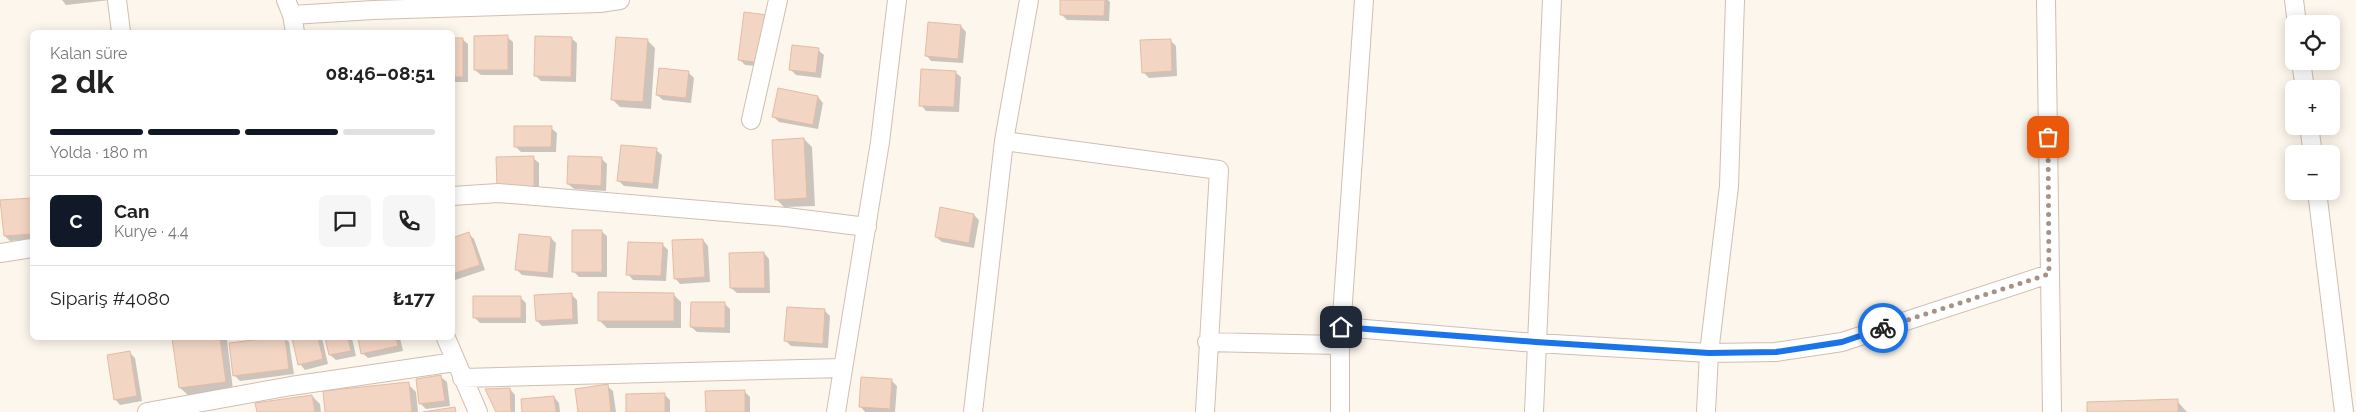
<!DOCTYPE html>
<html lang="tr">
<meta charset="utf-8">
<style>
:root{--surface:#fff;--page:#f6f6f6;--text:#222;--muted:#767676;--line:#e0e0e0;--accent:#111827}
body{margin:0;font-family:Raleway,sans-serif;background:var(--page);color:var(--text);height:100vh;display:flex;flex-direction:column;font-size:19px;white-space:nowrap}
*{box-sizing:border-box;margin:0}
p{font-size:16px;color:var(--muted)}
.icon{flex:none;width:28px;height:28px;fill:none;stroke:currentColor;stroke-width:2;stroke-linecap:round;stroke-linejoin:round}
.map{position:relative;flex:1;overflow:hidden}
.panel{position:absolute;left:30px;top:30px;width:425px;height:310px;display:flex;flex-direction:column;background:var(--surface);border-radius:8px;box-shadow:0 2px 12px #0003}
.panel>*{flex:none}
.controls{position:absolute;left:2285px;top:15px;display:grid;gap:10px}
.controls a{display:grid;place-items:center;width:55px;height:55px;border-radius:8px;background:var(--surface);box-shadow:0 2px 12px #0003;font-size:25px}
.pin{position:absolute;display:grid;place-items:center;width:42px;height:42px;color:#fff;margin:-21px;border-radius:10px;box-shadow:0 2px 8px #0006}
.courier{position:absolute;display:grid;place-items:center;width:50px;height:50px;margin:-25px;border:4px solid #1a73e8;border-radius:50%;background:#fff;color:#222;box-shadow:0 1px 6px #0007}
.headline em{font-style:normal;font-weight:700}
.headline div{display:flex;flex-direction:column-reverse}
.headline{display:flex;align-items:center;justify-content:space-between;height:85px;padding:0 20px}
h1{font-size:32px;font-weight:700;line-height:38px}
.bar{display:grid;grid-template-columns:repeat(4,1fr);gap:8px 5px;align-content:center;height:60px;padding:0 20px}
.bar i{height:6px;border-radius:4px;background:var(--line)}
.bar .on{background:var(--accent)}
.bar p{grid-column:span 4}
.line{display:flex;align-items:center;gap:12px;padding:0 20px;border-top:1px solid var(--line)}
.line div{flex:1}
.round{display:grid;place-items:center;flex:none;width:52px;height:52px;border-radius:8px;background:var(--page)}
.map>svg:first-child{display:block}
.shadow{fill:#0003}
.building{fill:#f3d5c3;stroke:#e6bba3}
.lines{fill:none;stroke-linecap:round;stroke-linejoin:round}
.street-casing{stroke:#d1beb0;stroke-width:20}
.street{stroke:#fff;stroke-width:18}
.done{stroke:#a89285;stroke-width:5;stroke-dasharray:0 9}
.route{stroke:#1a73e8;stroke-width:6}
</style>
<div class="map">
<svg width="2356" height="412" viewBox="0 0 2356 412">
<rect width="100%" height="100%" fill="#fdf6ec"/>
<path class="shadow" d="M62,0h48l-44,5z
M1062,0h46l2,2 -1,19 -42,-1 -6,-6z
M767,16l-1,51 -21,-2 -6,-6z
M961,26l5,6 -3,31 -32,-2 -5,-6z
M507,37l6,5v33h-32l-6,-5z
M571,38l6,5 -1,39 -35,-1 -5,-5z
M452,39h10l6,5v38h-16z
M647,40l8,8 -4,61 -31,-2 -8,-8z
M1170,40l6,6 1,30 -28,2 -6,-6z
M818,50l6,5 -3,23 -25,-3 -5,-5z
M688,72l6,6 -3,25 -28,-3 -6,-5z
M955,72l6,5 -2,35 -33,-1 -5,-6z
M818,97l5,6 -5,26 -39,-7 -5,-5z
M551,128l6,5 -1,19h-35l-6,-6z
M804,139l8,8 3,59 -31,1 -8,-8z
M656,150l6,5 -4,34 -34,-3 -5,-5z
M533,158l6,5v30l-41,-5z
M601,158l6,6 -1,27 -32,-2 -6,-5z
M32,199v40l-22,2 -5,-5 -3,-35z
M974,215l5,5 -5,28 -32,-6 -6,-5z
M601,231l6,5v41h-28l-5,-5z
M469,234l5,5 11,31 -33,11v-42z
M551,238l5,5 -3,35 -31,-3 -5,-5z
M703,240l5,6 2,36 -30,2 -5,-6z
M662,244l6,6 -2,31 -33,-1 -5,-6z
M764,253l5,6 1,34h-33l-6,-5z
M673,294l8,8v26h-74l-8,-8z
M572,295l5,5 1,24 -36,2 -5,-5z
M520,297l6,6v20h-46l-5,-5z
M725,304l5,5v24l-33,-1 -6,-5z
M824,310l6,6 -2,32 -37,-2 -5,-5z
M174,338h50l3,2 6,50 -45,5 -8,-7z
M284,338l5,4 5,32 -54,7 -5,-5 -4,-32z
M294,338h28l6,26 -23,6 -5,-6z
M326,338h26l4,18 -20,4 -6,-5z
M359,338h41l3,13 -35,7 -6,-5z
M130,353l5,5 7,43 -22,4 -5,-6z
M441,377l6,5 3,24 -24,3 -6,-6z
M891,380l6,6 -2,26h-30l-5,-6z
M408,384l8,8 2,20h-91z
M607,386l6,5 3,21h-37z
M510,389l5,6v17h-18z
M744,391l6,6v15h-43z
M664,394l6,6v12h-43z
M312,396l8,8 1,8h-63z
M554,397l5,6 1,9h-37z
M2177,401l10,11h-98z"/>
<path class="building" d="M1060,0h45l-1,16 -44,-1z
M744,12l23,3 -6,48 -23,-3z
M928,22l33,3 -3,34 -33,-3z
M508,35v35h-34v-34z
M535,36l37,1 -1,40 -37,-1z
M616,37l32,2 -5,63 -32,-2z
M452,38h11v39h-11z
M1171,39l1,32 -30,2 -2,-33z
M792,45l27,3 -3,25 -27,-3z
M659,68l30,3 -3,27 -30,-3z
M921,69l35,2 -2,36 -35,-1z
M778,88l40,8 -5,29 -41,-8z
M514,126h38l-1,21h-37z
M804,138l3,60 -32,2 -3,-60z
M621,145l36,3 -4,36 -36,-3z
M534,156v32h-37l-1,-31z
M568,156l34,1 -1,29 -34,-2z
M32,198v36l-28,2 -4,-36z
M940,207l34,7 -5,29 -34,-6z
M572,230h30v42h-30z
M469,232l11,33 -28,9v-36z
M519,234l32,3 -3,36 -33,-3z
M703,239l2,38 -31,2 -2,-39z
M628,242l35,1 -2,33 -35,-1z
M764,252l1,36h-35l-1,-35z
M598,292l76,1v28h-76z
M572,293l1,26 -37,2 -2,-26z
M473,296h48v22h-48z
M691,302h34v26l-35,-1z
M787,307l38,2 -2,35 -39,-3z
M172,338h48l6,44 -47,6z
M270,338h15l4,31 -56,7 -4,-33z
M292,338h26l5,21 -25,6z
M325,338h23l3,13 -22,4z
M358,338h38l2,8 -37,8z
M130,351l7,45 -23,4 -7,-45z
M441,375l4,26 -26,3 -3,-25z
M861,377l31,2 -2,30 -31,-2z
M409,382l3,30h-87l-2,-21z
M608,384l3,28h-33l-3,-23z
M510,388l1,24h-15l-11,-23z
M745,390v22h-39l-1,-21z
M665,393v19h-39v-18z
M312,395l3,17h-58l-2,-9z
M554,396l2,16h-34l-1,-13z
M2178,399v13h-91v-10z
M455,407l1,5h-33z"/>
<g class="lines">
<g class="street-casing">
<path id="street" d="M117,0l4,32
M286,0l6,15 3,17
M2046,0l6,412
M2294,0l3,24
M292,15l81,-5 227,-7 20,-3
M2301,61l4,28
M751,120l27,-120
M2309,126l4,28
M1004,141l215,29 -14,242
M2317,191l27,221
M452,196l46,-3 288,24 81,10
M0,253l32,-5
M1341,327l195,16 173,10 67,-1 66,-10 207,-68
M446,338l32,74
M1207,342l133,3
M462,378l380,-10
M147,412l144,-26 164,-24
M836,412l44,-270 17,-142
M973,412l31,-271 25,-141
M1340,412v-67l24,-345
M1534,412l18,-412
M1706,412l3,-59 20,-167 6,-186"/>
</g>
<use href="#street" class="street"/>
</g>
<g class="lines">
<path class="done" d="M1883,328l166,-54 -1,-137"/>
<path class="route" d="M1341,327l195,15 173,11 67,-1 66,-10 41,-14"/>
</g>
</svg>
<div class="controls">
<a><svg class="icon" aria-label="locate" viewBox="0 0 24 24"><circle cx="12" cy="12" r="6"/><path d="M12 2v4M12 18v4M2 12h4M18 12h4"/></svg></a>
<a>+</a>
<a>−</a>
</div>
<div class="pin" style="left:2048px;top:137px;background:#ea580c"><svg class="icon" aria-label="bag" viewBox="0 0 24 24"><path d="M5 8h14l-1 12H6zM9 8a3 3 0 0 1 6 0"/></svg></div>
<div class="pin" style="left:1341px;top:327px;background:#1f2937"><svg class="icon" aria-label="home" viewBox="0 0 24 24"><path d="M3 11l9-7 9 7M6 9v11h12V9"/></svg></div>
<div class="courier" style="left:1883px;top:328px"><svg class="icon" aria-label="bike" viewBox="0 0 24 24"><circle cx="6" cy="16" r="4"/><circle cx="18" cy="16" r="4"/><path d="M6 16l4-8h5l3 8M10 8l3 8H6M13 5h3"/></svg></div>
<section class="panel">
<div class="headline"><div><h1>2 dk</h1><p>Kalan süre</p></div><em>08:46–08:51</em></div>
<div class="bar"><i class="on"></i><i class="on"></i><i class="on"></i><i></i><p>Yolda · 180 m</p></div>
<div class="line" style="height:90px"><b class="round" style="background:var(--accent);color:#fff">C</b><div><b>Can</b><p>Kurye · 4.4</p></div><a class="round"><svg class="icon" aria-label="chat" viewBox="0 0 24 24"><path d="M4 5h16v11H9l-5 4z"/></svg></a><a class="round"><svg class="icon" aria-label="phone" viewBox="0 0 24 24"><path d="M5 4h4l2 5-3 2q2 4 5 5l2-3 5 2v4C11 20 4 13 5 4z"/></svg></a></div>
<div class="line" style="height:65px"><div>Sipariş #4080</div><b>₺177</b></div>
</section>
</div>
